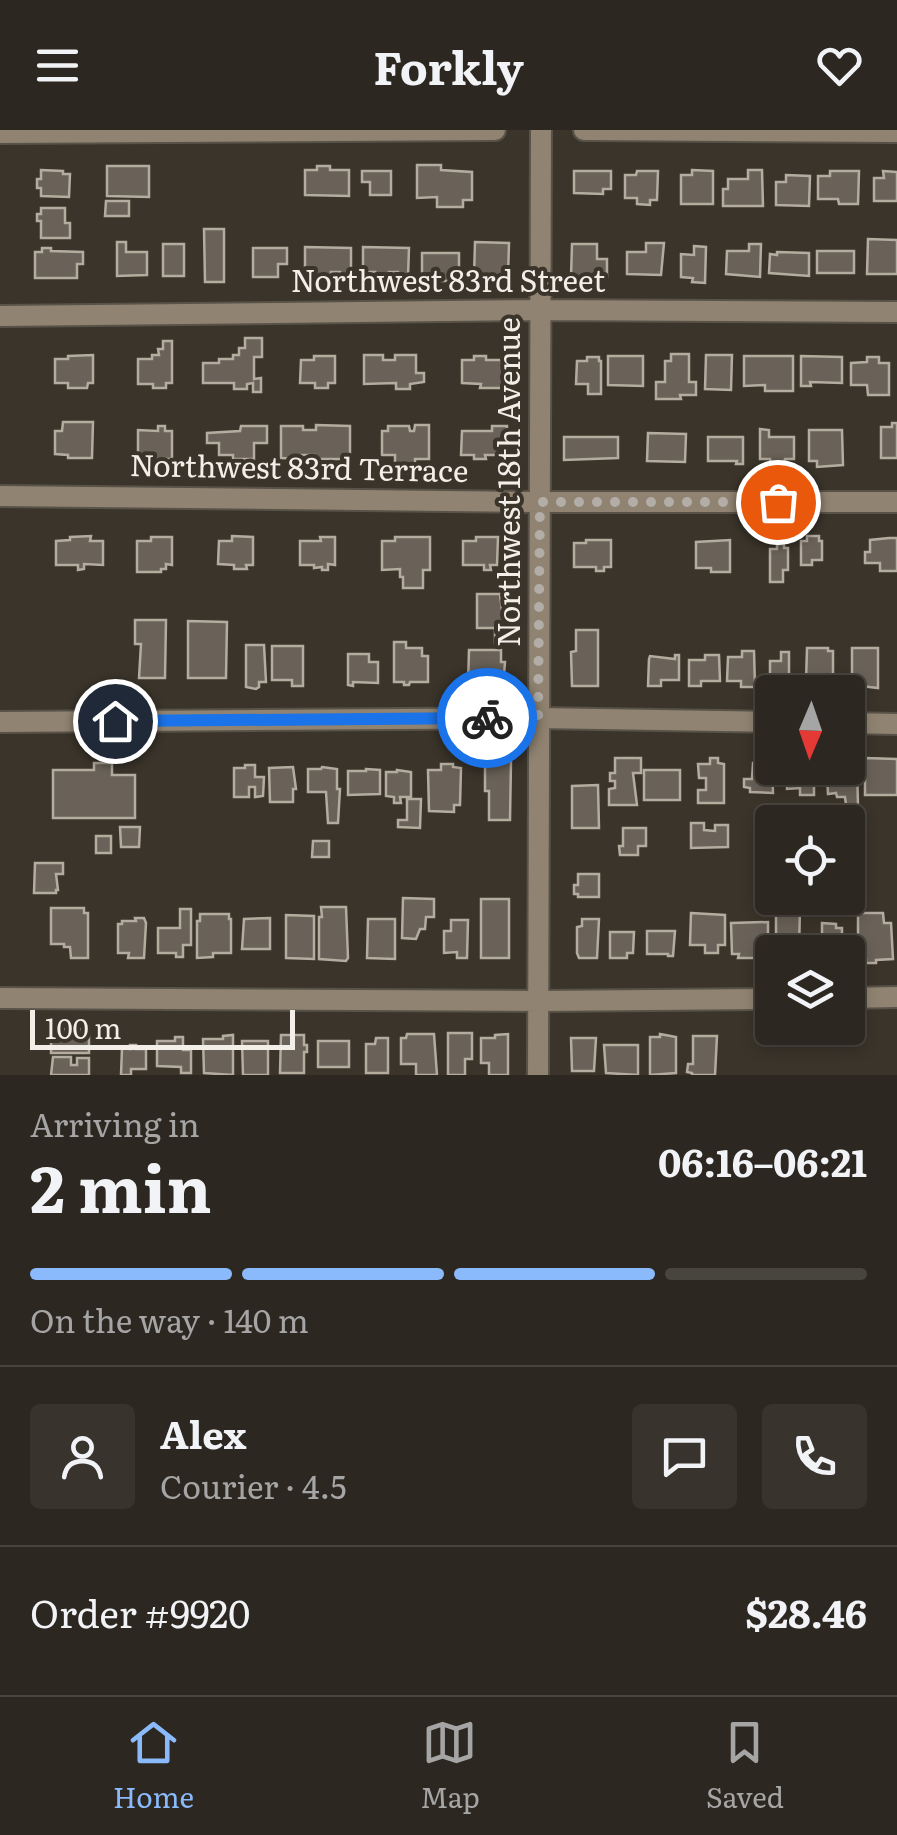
<!DOCTYPE html>
<meta charset="utf-8">
<style>
:root{--surface:#2c2720;--page:#38332d;--text:#f1f3f6;--muted:#a6a5a5;--line:#48443e;--accent:#8bbafc}
body{margin:0;font-family:Literata,serif;background:var(--page);color:var(--text);height:100vh;display:flex;flex-direction:column;font-size:38px;white-space:nowrap}
*{box-sizing:border-box;margin:0}
p{font-size:32px;color:var(--muted)}
.icon{flex:none;width:55px;height:55px;fill:none;stroke:currentColor;stroke-width:2;stroke-linecap:round;stroke-linejoin:round}
.map{position:relative;height:945px;overflow:hidden}
.side{display:flex;flex-direction:column;background:var(--surface);flex:1}
.side>*{flex:none}
.needle{width:65px;rotate:182deg}
.buttons{position:absolute;left:755px;top:545px;display:grid;gap:20px}
.buttons a{display:grid;place-items:center;width:110px;height:110px;border-radius:10px;background:var(--surface);box-shadow:0 5px 15px #0003,0 0 0 2px var(--line);font-size:50px}
.scale{position:absolute;left:30px;bottom:25px;width:265px;box-sizing:border-box;padding-left:10px;border:5px solid #f3eee8;border-top:0;font-size:28px;line-height:35px;white-space:nowrap;color:#f3eee8;-webkit-text-stroke:8px #3a342a;paint-order:stroke}
.pin{position:absolute;display:grid;place-items:center;width:85px;height:85px;color:#fff;margin:-42px;border:5px solid #fff;border-radius:50%;box-shadow:0 2px 10px #0007}
.courier{position:absolute;display:grid;place-items:center;width:100px;height:100px;margin:-50px;border:8px solid #1a73e8;border-radius:50%;background:#fff;color:#222;box-shadow:0 2px 12px #0007}
.overview em{font-style:normal;font-weight:700}
.overview div{display:flex;flex-direction:column-reverse}
.overview{display:flex;align-items:center;justify-content:space-between;height:170px;padding:0 30px}
h1{font-size:65px;font-weight:700;line-height:75px}
.bar{display:grid;grid-template-columns:repeat(4,1fr);gap:15px 10px;align-content:center;height:120px;padding:0 30px}
.bar i{height:12px;border-radius:8px;background:var(--line)}
.bar .current{background:var(--accent)}
.bar p{grid-column:span 4}
.line{display:flex;align-items:center;gap:25px;padding:0 30px;border-top:2px solid var(--line)}
.line div{flex:1}
.round{display:grid;place-items:center;flex:none;width:105px;height:105px;border-radius:10px;background:var(--page)}
header{display:flex;justify-content:space-between;align-items:center;height:130px;padding:0 30px;background:var(--surface);font-size:45px;font-weight:700}
.tabs{display:flex;justify-content:space-around;align-items:center;height:140px;border-top:2px solid var(--line);background:var(--surface);font-size:28px;color:var(--muted)}
.tabs a{display:grid;justify-items:center;gap:5px}
.tabs .current{color:var(--accent)}
.map>svg:first-child{display:block}
.building{fill:#6a6258;stroke:#b5aca0;stroke-width:2.5}
.lines{fill:none;stroke-linecap:round;stroke-linejoin:round}
.street-casing{stroke:#585248;stroke-width:24}
.street{stroke:#908371;stroke-width:20}
.done{stroke:#b2ada6;stroke-width:10;stroke-dasharray:0 18}
.route{stroke:#1a73e8;stroke-width:12}
.labels{text-anchor:middle;stroke-width:8;stroke-linejoin:round;paint-order:stroke}
.street-label{font-size:30px;fill:#f3eee8;stroke:#3a342a}
</style>
<header><svg class="icon" aria-label="menu" viewBox="0 0 24 24"><path d="M4 6h16M4 12h16M4 18h16"/></svg>Forkly<svg class="icon" aria-label="heart" viewBox="0 0 24 24"><path d="M12 20l-8-8c-3-5 5-10 8-4 3-6 11-1 8 4z"/></svg></header>
<div class="map">
<svg width="897" height="945" viewBox="0 0 897 945">
<rect width="100%" height="100%" fill="#3a342a"/>
<path class="building" d="M417,35h24v5l31,2v28h-9v7h-26v-10l-20,1z
M107,36h42v31l-42,-1z
M317,36h13v4h19v26l-44,-1v-25h12z
M41,40l22,1v3h7l-1,23 -28,-1v-8h-4v-9h4z
M692,40l21,1v33h-32v-29h11z
M748,40h14l1,36h-40v-17h5v-10h20z
M362,41h29v24h-21v-13h-8z
M574,41h37v18h-8v5l-29,-1z
M637,41h21l-1,29h-7v5l-13,-1v-6h-12v-23h11z
M830,41h29l-1,33h-19l-1,-5h-20v-23h12z
M883,41l14,1v29h-23v-23h10z
M786,45l24,1 -1,30 -33,-1v-23h10z
M106,71h23v15h-24z
M41,78h24v15h5v15h-29v-17h-4v-7h4z
M204,99h20v53h-19z
M868,109l29,1v34h-30z
M117,112h9v10h21v23l-30,1z
M475,112l34,1 -1,34h-34z
M646,113h18l-3,32 -34,-1v-22h19z
M163,114h21v32h-21z
M572,114h25v15h10v18h-36z
M749,114h12l-1,33 -34,-3 1,-23h22z
M694,116l12,1 -1,36 -13,-1 1,-4 -12,-1v-23l13,1z
M305,117l46,1v29h-11v-5h-9v5h-15v-5h-11z
M363,117l46,1 -1,29h-10v-5h-9v5h-15l1,-5h-12z
M42,118h9v3l32,1v12h-6v14h-42v-26h7z
M253,118h34v16h-9v13h-25z
M817,121h37v22h-37z
M777,122l32,1v23l-40,-3 1,-19 7,1z
M422,123h37v28h-24v-5h-13z
M245,208h17v19h-8v22l7,-1v14h-8v-9l-6,1v5h-13v-6h-31v-20h16v-4h14v-4h6v-7h6z
M163,211h9v42h-6v5h-13v-4h-15v-25h14v-4h7l-1,-6h5z
M671,224h18v28h7v13h-16l1,4h-25v-17h9v-21h6z
M93,225v28h-5l-1,5h-19v-5h-13v-24h13v-3z
M364,225h19v5h12v-5h21v18h8v9l-14,2v5h-14v-6l-32,1z
M706,225h26l-1,35 -26,-1z
M314,226h21v27h-7v5h-13v-5h-15l1,-23h13z
M474,226h12v4h23v28h-29l1,-4 -19,-1v-23h12z
M608,226h35v30l-35,-1z
M744,226h49v35h-28v-6l-21,1z
M801,226l41,1v26l-32,-1 1,4h-10z
M587,227h12v4h2v33h-13v-10h-12l1,-23h10z
M867,227h12v6h10v32h-21l-1,-10h-16v-22l16,-1z
M63,292h30l-1,36h-24v-3l-13,-1v-23h7z
M892,293h5v35h-16v-31h11z
M316,295l34,1v33h-36v-4h-12v4l-21,-1v-32h22v4h13z
M415,295h14v34h-14v15l-20,-3v-16h-13v-24h6v-5h21l1,5h4z
M158,296h7v5h7v28h-21v-4h-13v-25l20,1z
M241,296h26v17h-13v16h-21v-4h-14v-12h-12v-10l33,-2z
M492,296h15v29h-22l1,4h-12v-4h-13l1,-24h30z
M760,299l9,1v7h25v22h-9l-3,10h-11l-1,-10h-10z
M809,300h33l1,35 -26,2v-6h-8z
M648,303l38,1 -1,28 -38,-1z
M564,307h54v21l-54,2z
M708,307h35v27h-7l1,-3h-29z
M91,406l-1,5h13v24l-19,-1v5l-6,1v-5h-22v-24l14,-1v-3z
M232,406l21,1v28h-7l1,4h-13v-4l-16,-1 1,-23h13z
M807,406h12v5h3v19h-10v5h-11v-24h6z
M151,407h21v28l-6,-1v5h-5v3h-24v-31h14z
M320,407h15v28l-7,-1v6h-6v-3l-8,1v-3h-14v-24h21z
M395,407h35v33h-7v18h-20v-11h-3v-8l-18,1v-29h13z
M476,407h22l-1,28h-7l1,5h-7v-5h-21v-24h13z
M889,408h8v33h-17v-8h-15v-11h5v-12z
M586,410h25v27h-7v4h-8v-4h-22v-24h12z
M730,410v32h-19v-4h-15v-26z
M777,414h7v4h4v22h-5v12h-13v-33h7z
M477,464h23l3,25h12v24h-20v-15h-18z
M135,490h31l-1,58h-26l2,-34h-6z
M188,491l39,1 -1,56h-38z
M576,500h22v56h-26l-1,-34 5,-1z
M394,512h12v6h16v8h6v26h-18l-1,3h-5v-3h-10z
M246,515h18l2,37h-7v5l-3,2 -10,-2z
M272,516h31v40h-11v-6h-20z
M807,518h21v3h5v36h-14v-6h-13z
M852,518h26v40l-26,-3z
M469,520h32v12h4l-1,13h-9v10h-27z
M742,521h12l1,36h-14v-6h-14l1,-24h14z
M781,522h8v38h-8v-4l-11,1v-26h11z
M348,524h21v8h9v21l-25,-1v4l-5,-1z
M675,525h4v25h-18v6h-13l1,-27 1,-3 25,3z
M705,525h14l1,26h-19v5h-12v-26h16z
M485,628l26,3 -1,59h-21v-29h-4z
M615,628h26v15h-8l4,32h-28v-16l6,-1v-7h-5v-8h5z
M710,628h8v5l6,1v39h-26v-13h8v-12h-7l-1,-14h12z
M865,628l32,1v36h-32z
M848,631h6v5h3l1,39h-12l-1,-8h-8l-1,-4 -8,1 -1,-17h9v-9h12z
M94,633h18v12h23v43h-82v-48h41z
M753,633l19,1 1,29 -23,-1v-4l-6,-1v-8h8z
M441,634h12v3l8,1 -1,37h-6v7l-25,-1 -1,-41h13z
M245,635h10v12h9l-1,19 -8,1v-10h-6v10h-15v-29h11z
M293,637l3,22h-3v13h-23l-1,-34z
M322,637l15,2v20h3l-2,34h-10l-2,-31h-18v-23h13z
M787,638h27v27h-14v-7l-13,1z
M366,639l14,1v24l-32,1v-24h18z
M397,640l14,2v25h-11l1,6h-7v-6l-8,-1v-24h11z
M644,640h36v30h-36z
M598,655l1,43h-27v-42z
M407,669h14l-1,29 -22,-1v-7h9z
M691,693h13v7l11,1v-6h13v22l-37,1z
M120,697h20l-1,20h-18z
M623,698h23v18h-8v9h-18l-1,-9h4z
M96,706h15v17h-15z
M313,711h16v16h-17z
M35,733h28v11h-7l2,16h-2v3h-22z
M578,744h21v23h-21v-3h-4v-9h4z
M403,768l31,1v18h-8l-1,12h-5l-4,10 -14,-1z
M481,769h28v59h-28z
M321,777h25l2,51 -2,3 -27,-2v-42h3z
M776,777h24l-1,45h-23z
M51,778h33v5h4v45h-17l-1,-11h-6v-3h-13z
M180,779h11v36h-8v12h-7v-4h-18v-25h22z
M691,783l34,2v30h-7v8h-13v-8h-15z
M858,783h25l1,10h7l2,36 -17,1v3h-10v-4h-8z
M200,784h29v5h2v34h-18v4l-16,1v-37h3z
M286,785l28,1v43l-28,-1z
M135,788h9l2,5 -2,35h-16l1,-5h-11v-29h4v-3h14z
M270,788v31h-28l2,-30z
M368,789h27v40l-28,-1z
M582,789h17l-2,39h-18l-2,-5v-26l5,-1z
M451,790h17l-1,38h-10v-6l-13,1v-22h7z
M768,792v36h-30l1,-4h-7l-1,-31z
M822,793l14,1v4h6v24h-23v-17h3z
M647,801h28l-2,25h-5v-2h-21z
M610,802h24l-1,21h-6v5h-17z
M51,899h38v24h-38z
M448,903h24v26h-7v16h-17z
M407,904h27l3,41h-21v-11h-15v-26h5z
M508,904v41h-19v-12h-8v-25h14v-3z
M660,904l16,3v36l-26,2v-38h10z
M233,905v40l-29,-2 -1,-34h20v-3z
M281,905h23v10h3v7h-3v21h-24z
M693,906h24l-2,39h-23v-2l-5,-1 1,-8h5z
M175,907h8v13h8v23h-10v-6l-24,-1v-25h18z
M376,908h12v35h-22v-29h9z
M571,908h25l-2,33h-22z
M242,911h26v34h-25z
M318,911h31v26h-31z
M130,915h6v4h10v20h-15v6h-10l1,-27 8,1z
M604,915h34v30l-32,-2z
M53,927h18v8h6v-7h12v17h-38z"/>
<g class="lines">
<g class="street-casing">
<path id="street" d="M584,0l313,2
M0,3l495,-3
M0,186l541,-6 356,2
M0,366l540,6h357
M0,592l538,-4 234,4
M848,593l49,1
M0,868l539,3 233,-2
M848,868l49,-1
M538,945l3,-945"/>
</g>
<use href="#street" class="street"/>
</g>
<g class="lines">
<path class="done" d="M487,588h51l2,-216h238"/>
<path class="route" d="M115,591l372,-3"/>
</g>
<g class="labels">
<g class="street-label">
<text x="448" y="162">Northwest 83rd Street</text>
<text transform="translate(299 339) rotate(1)" y="10">Northwest 83rd Terrace</text>
<text transform="translate(510 352) rotate(-90)" y="10">Northwest 18th Avenue</text>
</g>
</g>
</svg>
<div class="buttons">
<a><svg class="needle" viewBox="-14 -14 28 28"><path d="M0-13l5 13h-10z" fill="#e53935"/><path d="M0 13l5-13h-10z" fill="#a6a5a5"/></svg></a>
<a><svg class="icon" aria-label="locate" viewBox="0 0 24 24"><circle cx="12" cy="12" r="6"/><path d="M12 2v4M12 18v4M2 12h4M18 12h4"/></svg></a>
<a><svg class="icon" aria-label="layers" viewBox="0 0 24 24"><path d="M12 4l9 5-9 5-9-5zM3 14l9 5 9-5"/></svg></a>
</div>
<div class="scale">100 m</div>
<div class="pin" style="left:778px;top:372px;background:#ea580c"><svg class="icon" aria-label="bag" viewBox="0 0 24 24"><path d="M5 8h14l-1 12H6zM9 8a3 3 0 0 1 6 0"/></svg></div>
<div class="pin" style="left:115px;top:591px;background:#1f2937"><svg class="icon" aria-label="home" viewBox="0 0 24 24"><path d="M3 11l9-7 9 7M6 9v11h12V9"/></svg></div>
<div class="courier" style="left:487px;top:588px"><svg class="icon" aria-label="bike" viewBox="0 0 24 24"><circle cx="6" cy="16" r="4"/><circle cx="18" cy="16" r="4"/><path d="M6 16l4-8h5l3 8M10 8l3 8H6M13 5h3"/></svg></div>
</div>
<section class="side">
<div class="overview"><div><h1>2 min</h1><p>Arriving in</p></div><em>06:16–06:21</em></div>
<div class="bar"><i class="current"></i><i class="current"></i><i class="current"></i><i></i><p>On the way · 140 m</p></div>
<div class="line" style="height:180px"><a class="round"><svg class="icon" aria-label="person" viewBox="0 0 24 24"><circle cx="12" cy="8" r="4"/><path d="M4 21q1-7 8-7t8 7"/></svg></a><div><b>Alex</b><p>Courier · 4.5</p></div><a class="round"><svg class="icon" aria-label="chat" viewBox="0 0 24 24"><path d="M4 5h16v11H9l-5 4z"/></svg></a><a class="round"><svg class="icon" aria-label="phone" viewBox="0 0 24 24"><path d="M5 4h4l2 5-3 2q2 4 5 5l2-3 5 2v4C11 20 4 13 5 4z"/></svg></a></div>
<div class="line" style="height:130px"><div>Order #9920</div><b>$28.46</b></div>
</section>
<nav class="tabs">
<a class="current"><svg class="icon" aria-label="home" viewBox="0 0 24 24"><path d="M3 11l9-7 9 7M6 9v11h12V9"/></svg>Home</a>
<a><svg class="icon" aria-label="map" viewBox="0 0 24 24"><path d="M3 6l6-2 6 2 6-2v14l-6 2-6-2-6 2zM9 4v14M15 6v14"/></svg>Map</a>
<a><svg class="icon" aria-label="saved" viewBox="0 0 24 24"><path d="M7 4h10v16l-5-4-5 4z"/></svg>Saved</a>
</nav>
